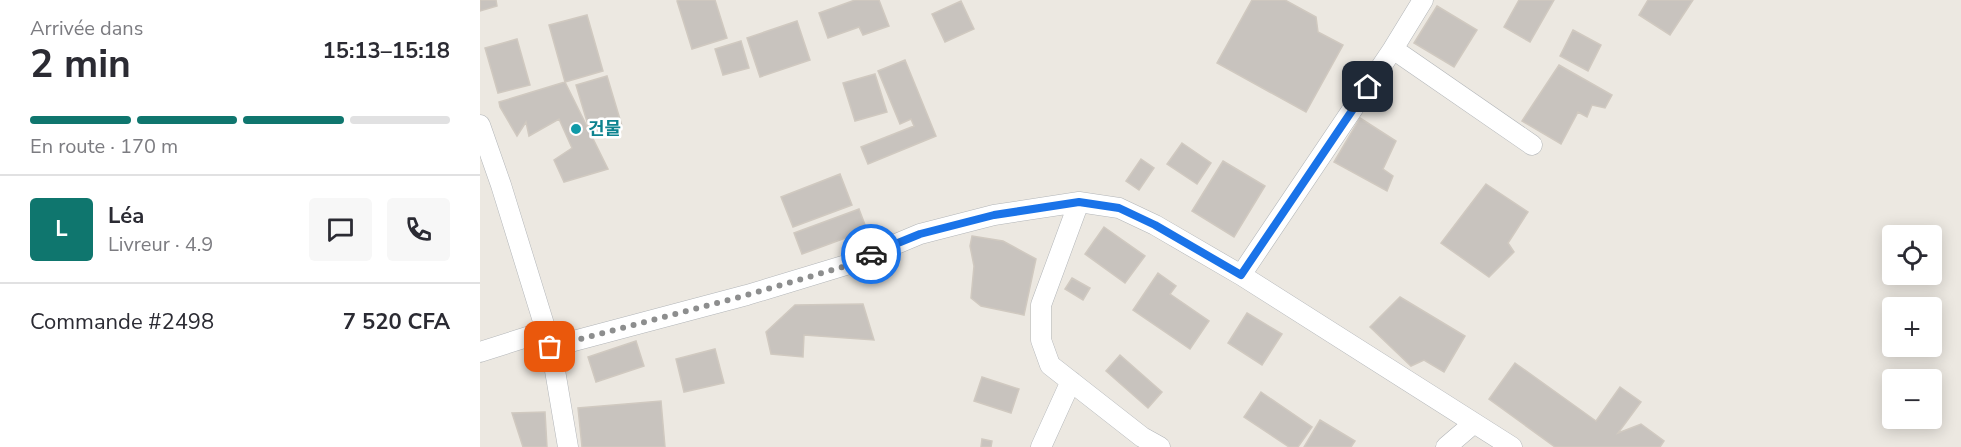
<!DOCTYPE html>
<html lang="fr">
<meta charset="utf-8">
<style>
:root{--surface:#fff;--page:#f7f7f7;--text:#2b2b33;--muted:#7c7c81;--line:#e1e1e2;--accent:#0f766e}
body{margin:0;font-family:"Nunito Sans","Noto Sans KR",sans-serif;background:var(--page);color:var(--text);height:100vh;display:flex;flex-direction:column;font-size:22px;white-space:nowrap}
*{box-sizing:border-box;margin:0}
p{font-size:20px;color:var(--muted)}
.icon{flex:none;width:33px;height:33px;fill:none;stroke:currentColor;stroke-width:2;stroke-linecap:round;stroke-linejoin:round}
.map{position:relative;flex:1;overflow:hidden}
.details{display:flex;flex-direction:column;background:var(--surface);width:480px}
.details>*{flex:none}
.buttons{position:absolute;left:1402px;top:225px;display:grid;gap:12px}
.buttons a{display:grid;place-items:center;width:60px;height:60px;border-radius:6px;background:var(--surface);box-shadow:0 3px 15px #0003;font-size:30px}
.pin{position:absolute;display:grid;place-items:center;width:51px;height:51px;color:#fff;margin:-26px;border-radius:12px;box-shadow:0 3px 9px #0006}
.courier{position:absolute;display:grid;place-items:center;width:60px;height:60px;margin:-30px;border:4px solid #1a73e8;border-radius:50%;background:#fff;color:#222;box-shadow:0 2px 8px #0007}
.headline em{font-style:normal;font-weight:700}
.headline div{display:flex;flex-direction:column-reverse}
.headline{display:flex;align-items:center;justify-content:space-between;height:102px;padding:0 30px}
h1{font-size:39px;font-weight:700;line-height:45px}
.bar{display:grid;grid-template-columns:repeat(4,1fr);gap:9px 6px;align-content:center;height:72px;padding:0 30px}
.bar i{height:8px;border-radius:4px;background:var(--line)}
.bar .active{background:var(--accent)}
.bar p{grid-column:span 4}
.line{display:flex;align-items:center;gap:15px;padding:0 30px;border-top:2px solid var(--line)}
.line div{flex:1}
.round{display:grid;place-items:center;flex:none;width:63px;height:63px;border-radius:6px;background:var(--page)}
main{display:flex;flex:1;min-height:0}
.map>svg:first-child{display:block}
.building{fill:#c8c3be;stroke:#d0c9c0;stroke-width:1.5}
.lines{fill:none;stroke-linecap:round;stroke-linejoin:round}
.street-casing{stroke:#b2b5b8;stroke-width:21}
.street{stroke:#fff;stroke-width:20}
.done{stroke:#8d8e8e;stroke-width:6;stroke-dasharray:0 10.8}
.route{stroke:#1a73e8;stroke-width:8}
.culture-dot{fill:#0f9aa8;stroke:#fff;stroke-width:2}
.labels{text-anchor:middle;stroke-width:5;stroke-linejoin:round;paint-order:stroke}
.culture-label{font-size:18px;font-weight:bold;fill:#0d838f;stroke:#fff;text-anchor:start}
</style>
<main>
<section class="details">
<div class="headline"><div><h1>2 min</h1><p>Arrivée dans</p></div><em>15:13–15:18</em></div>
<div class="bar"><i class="active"></i><i class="active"></i><i class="active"></i><i></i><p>En route · 170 m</p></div>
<div class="line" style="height:108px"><b class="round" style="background:var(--accent);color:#fff">L</b><div><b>Léa</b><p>Livreur · 4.9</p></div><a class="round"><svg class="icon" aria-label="chat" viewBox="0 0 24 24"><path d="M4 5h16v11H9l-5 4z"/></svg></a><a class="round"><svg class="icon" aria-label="phone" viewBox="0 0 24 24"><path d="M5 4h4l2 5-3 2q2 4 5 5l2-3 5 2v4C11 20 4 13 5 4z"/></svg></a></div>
<div class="line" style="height:78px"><div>Commande #2498</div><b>7 520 CFA</b></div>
</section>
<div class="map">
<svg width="1481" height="447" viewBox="0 0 1481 447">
<rect width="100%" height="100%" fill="#ece8e1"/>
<path class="building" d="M0,0h16l1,6 -17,5z
M200,0h35l12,38 -35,11 -15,-48z
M375,0h24l10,26 -26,9 -4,-8 -31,11 -9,-25z
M772,0h33l31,17 2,15 25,13 -37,67 -89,-49z
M1039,0h35l-24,42 -26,-15z
M1168,0h45l-23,35 -31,-20z
M481,1l13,28 -29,13 -13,-28z
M957,6l40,24 -23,37 -40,-24z
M107,15l16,56 -38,11 -16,-57z
M317,21l13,39 -50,17 -13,-39z
M1093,30l28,15 -13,26 -28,-15z
M37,39l13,46 -32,8 -13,-45z
M261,41l8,27 -26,7 -8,-26z
M425,60l31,76 -68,28 -7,-17 53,-21 -3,-7 -11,5 -22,-53z
M1079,65l53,30 -7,13 -13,-3 -5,12 -9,-5 -17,32 -39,-23z
M395,74l12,38 -32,9 -12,-38z
M127,76l15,50 -31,9 -15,-50z
M85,82l43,87 -44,13 -10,-22 18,-12 -13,-29 -30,17 -3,-14 -9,14 -17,-29 -1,-5z
M880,118l36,23 -13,28 10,7 -6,15 -53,-29z
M702,143l29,20 -14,21 -30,-20z
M661,159l13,9 -15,22 -13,-9z
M743,161l42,25 -31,51 -42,-26z
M360,174l12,31 -59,22 -12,-30z
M1006,184l42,28 -20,31 6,9 -25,25 -48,-34z
M379,209l8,21 -65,24 -8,-21z
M624,227l41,29 -20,27 -40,-29z
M492,236l31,5 33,18 -12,56 -43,-9 -10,-8 3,-32 -4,-20z
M678,273l18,13 -6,8 39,27 -19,28 -57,-39z
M592,278l18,10 -7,12 -18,-11z
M920,297l65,39 -21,36 -20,-12 -13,6 -41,-39z
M383,304l11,36 -70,-5 -1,22 -32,-3 -5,-22 29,-27z
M767,313l35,21 -20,31 -34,-22z
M156,341l8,25 -48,16 -8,-25z
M235,349l9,34 -40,9 -8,-33z
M640,355l42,37 -14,16 -42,-37z
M1035,363l81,58 24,-34 21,15 -23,31 23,-9 23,17 -4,6h-105l-66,-48z
M502,377l37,12 -8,24 -37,-12z
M781,392l51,35 -14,20h-9l-45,-30z
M181,401l4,46h-83l-4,-39z
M65,412l2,35h-24l-11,-34z
M840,420l35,21 -4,6h-47z
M502,439l10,2 -1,6h-10z"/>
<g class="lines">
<g class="street-casing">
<path id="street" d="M913,49l139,96
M0,125l21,60 50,162 17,100
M599,202l-38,103v35l9,25 92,72 18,10
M761,275l152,-226 30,-49
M71,347l196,-52 99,-30 74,-31 74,-19 85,-13 40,6 36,17 86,50 271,172
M0,352l66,-21
M561,447l30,-66
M966,447l28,-24"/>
</g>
<use href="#street" class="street"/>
</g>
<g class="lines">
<path class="done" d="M70,347l197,-52 99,-29 25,-12"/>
<path class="route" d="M391,254l49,-20 74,-19 85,-13 40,6 36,17 86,50 127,-188"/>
</g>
<circle class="culture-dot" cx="96" cy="129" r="6"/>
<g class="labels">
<g class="culture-label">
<text x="108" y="135">건물</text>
</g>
</g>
</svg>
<div class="buttons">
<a><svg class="icon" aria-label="locate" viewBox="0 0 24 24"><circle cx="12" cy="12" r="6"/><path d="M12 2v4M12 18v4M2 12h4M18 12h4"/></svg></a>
<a>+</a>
<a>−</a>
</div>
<div class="pin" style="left:70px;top:347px;background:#ea580c"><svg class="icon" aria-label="bag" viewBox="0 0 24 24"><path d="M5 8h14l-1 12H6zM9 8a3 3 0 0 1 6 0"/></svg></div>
<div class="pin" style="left:888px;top:87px;background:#1f2937"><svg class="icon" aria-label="home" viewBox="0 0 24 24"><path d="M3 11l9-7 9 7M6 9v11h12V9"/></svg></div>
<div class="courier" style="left:391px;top:254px"><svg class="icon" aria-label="car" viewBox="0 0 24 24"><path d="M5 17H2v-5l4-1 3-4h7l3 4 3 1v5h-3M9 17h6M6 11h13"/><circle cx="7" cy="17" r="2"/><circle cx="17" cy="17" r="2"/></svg></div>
</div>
</main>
